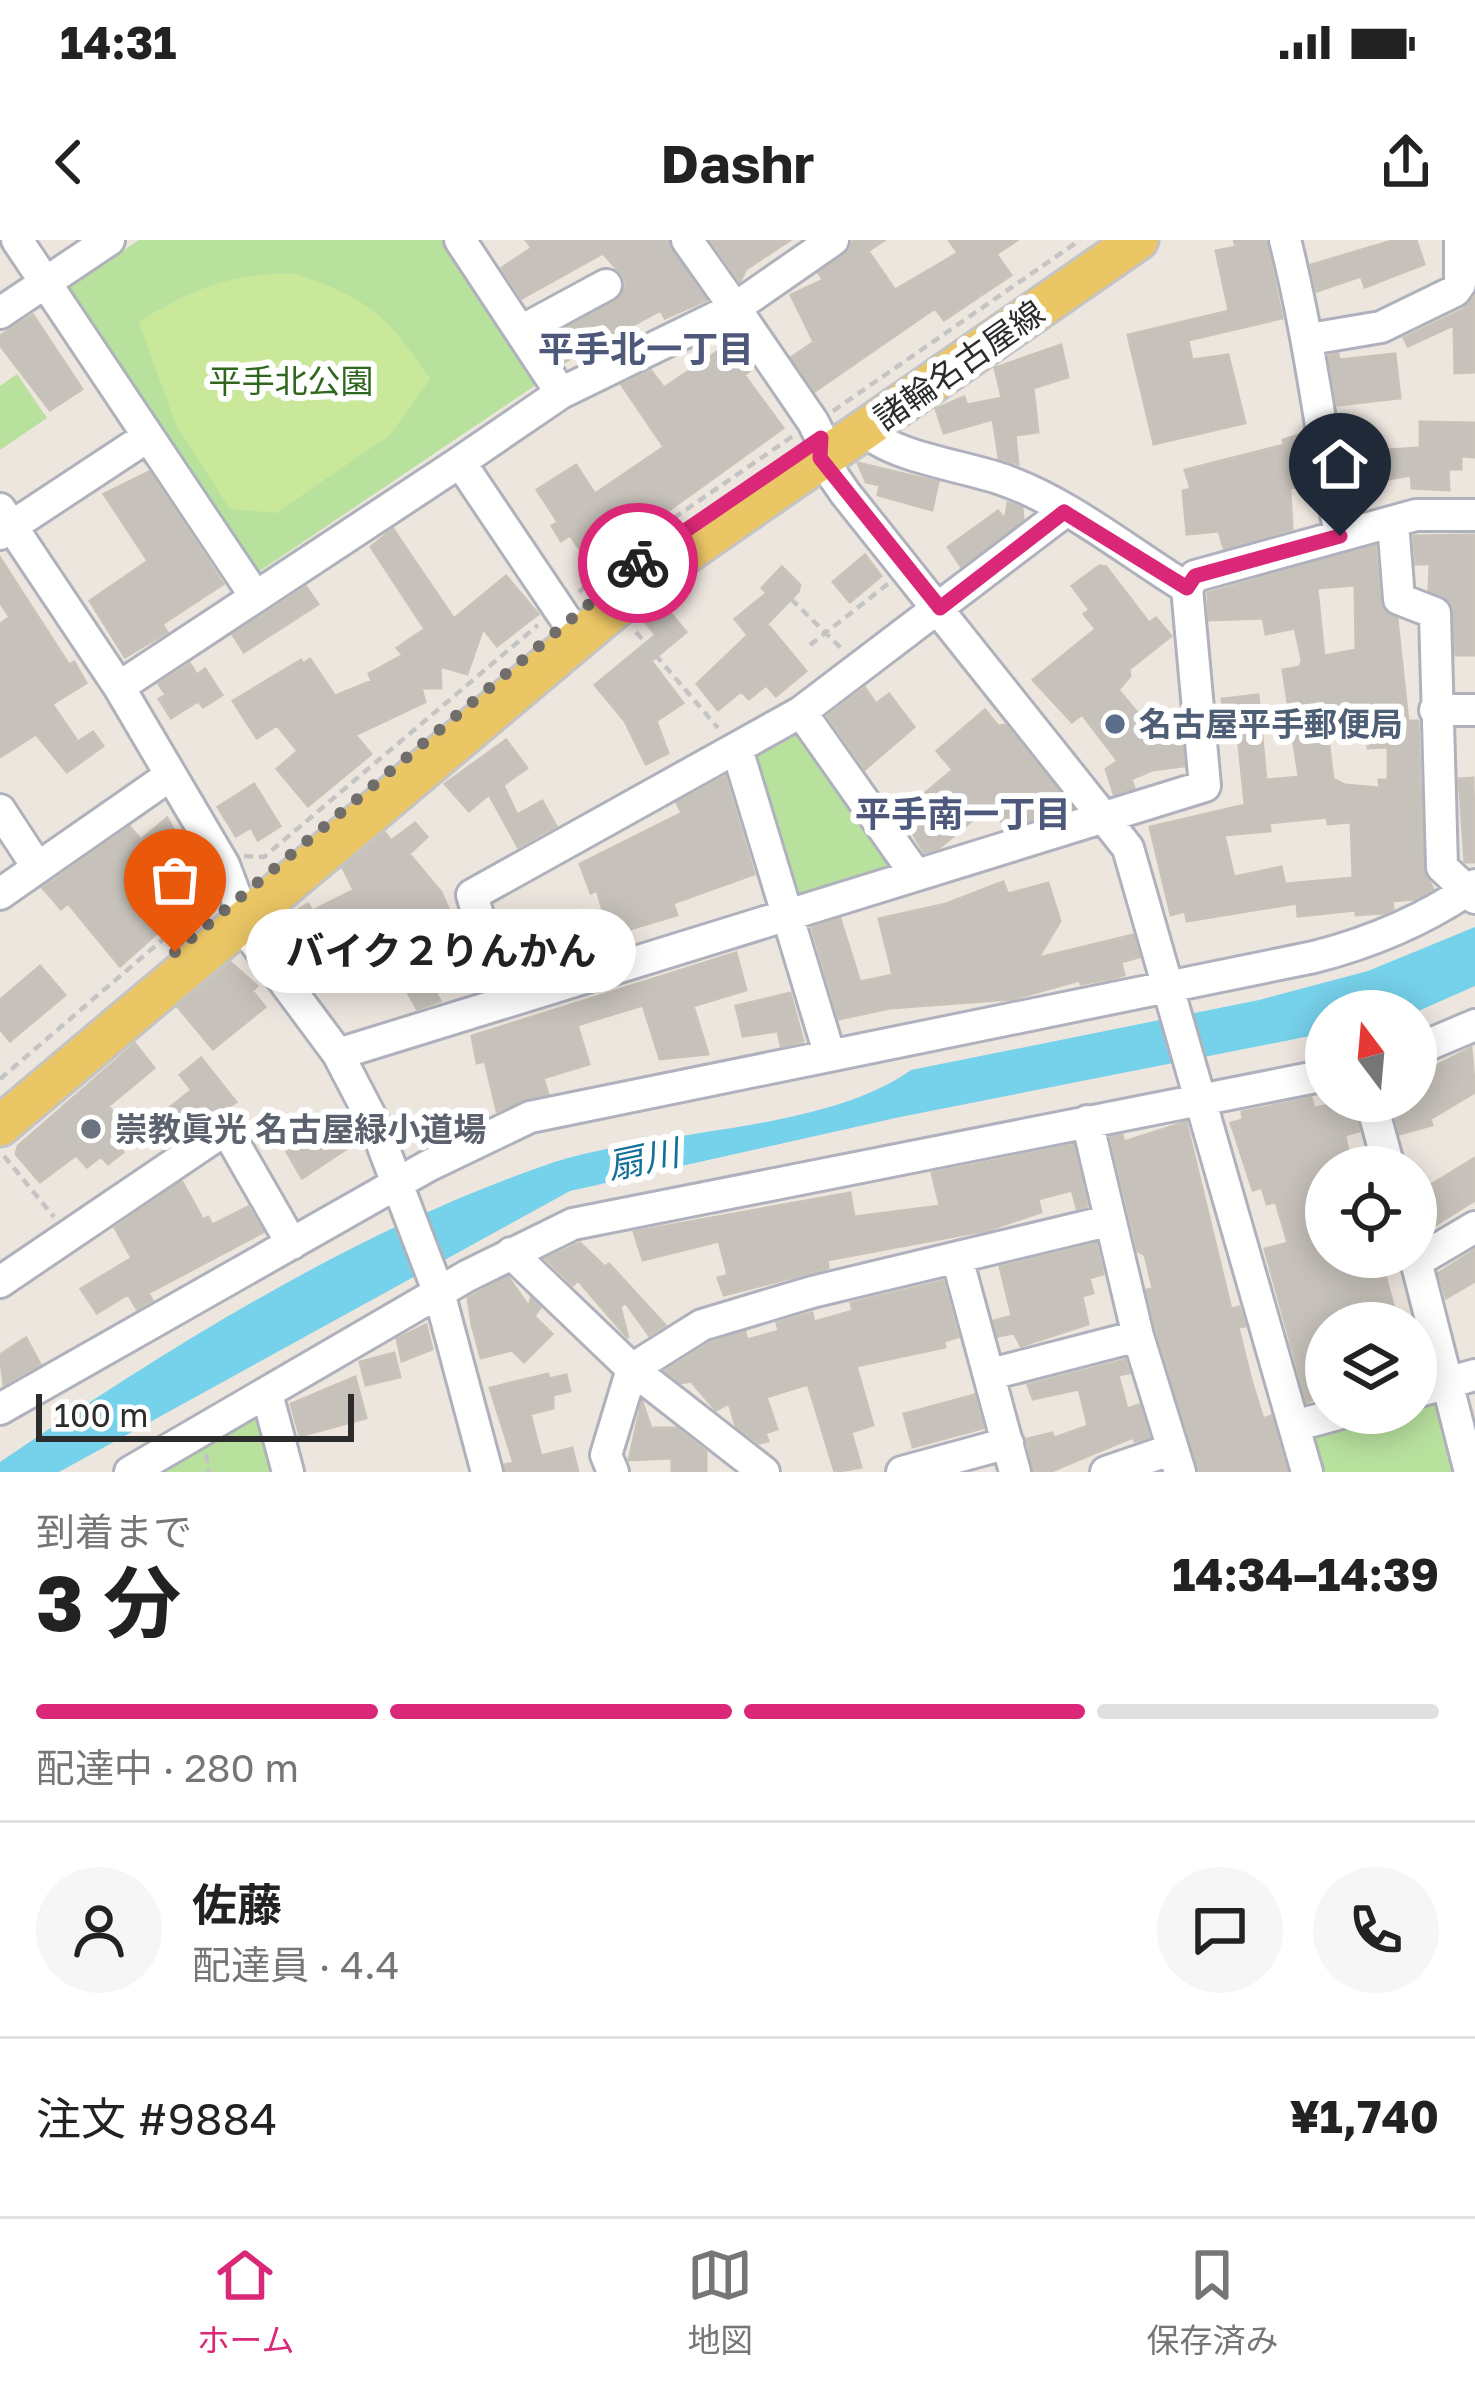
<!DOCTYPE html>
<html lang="ja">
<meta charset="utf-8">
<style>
:root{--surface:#fff;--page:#f6f6f6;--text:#222;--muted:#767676;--line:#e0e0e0;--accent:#db2777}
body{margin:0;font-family:"Golos Text","Noto Sans JP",sans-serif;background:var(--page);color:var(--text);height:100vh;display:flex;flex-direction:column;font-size:45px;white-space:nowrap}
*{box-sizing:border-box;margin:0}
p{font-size:39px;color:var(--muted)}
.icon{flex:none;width:66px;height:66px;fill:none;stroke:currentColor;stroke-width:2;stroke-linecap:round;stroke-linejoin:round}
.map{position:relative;height:1232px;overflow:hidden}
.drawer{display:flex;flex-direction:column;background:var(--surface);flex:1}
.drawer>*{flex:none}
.needle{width:78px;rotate:344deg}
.tools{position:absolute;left:1305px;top:750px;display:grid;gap:24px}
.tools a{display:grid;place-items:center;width:132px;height:132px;border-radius:50%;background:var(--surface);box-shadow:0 6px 30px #0003;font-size:60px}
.scale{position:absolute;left:36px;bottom:30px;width:318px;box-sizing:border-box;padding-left:12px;border:6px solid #2c2c2c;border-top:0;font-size:33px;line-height:42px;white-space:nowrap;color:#2c2c2c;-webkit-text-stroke:9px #fff;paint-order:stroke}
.pin{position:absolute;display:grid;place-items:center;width:102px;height:102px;color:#fff;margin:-123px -51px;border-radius:50% 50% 50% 0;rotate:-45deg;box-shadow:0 0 12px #0007}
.pin .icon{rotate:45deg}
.courier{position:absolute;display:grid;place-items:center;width:120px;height:120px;margin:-60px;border:9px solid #db2777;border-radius:50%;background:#fff;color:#222;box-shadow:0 3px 15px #0007}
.bubble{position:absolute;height:84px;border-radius:42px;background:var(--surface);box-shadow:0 6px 30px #0003;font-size:39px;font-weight:700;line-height:84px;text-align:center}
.overview em{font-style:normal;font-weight:700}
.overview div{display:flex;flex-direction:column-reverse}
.overview{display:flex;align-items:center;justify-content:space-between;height:204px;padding:0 36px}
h1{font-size:78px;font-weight:700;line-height:90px}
.bar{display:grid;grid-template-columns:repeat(4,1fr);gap:18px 12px;align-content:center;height:144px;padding:0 36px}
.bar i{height:15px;border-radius:9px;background:var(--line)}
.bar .active{background:var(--accent)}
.bar p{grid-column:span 4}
.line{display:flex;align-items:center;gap:30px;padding:0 36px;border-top:3px solid var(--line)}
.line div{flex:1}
.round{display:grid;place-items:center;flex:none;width:126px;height:126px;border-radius:63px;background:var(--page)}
.status{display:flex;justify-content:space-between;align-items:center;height:84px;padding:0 60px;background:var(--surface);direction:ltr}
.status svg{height:33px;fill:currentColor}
header{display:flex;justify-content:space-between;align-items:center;height:156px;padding:0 36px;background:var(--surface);font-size:54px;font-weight:700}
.dock{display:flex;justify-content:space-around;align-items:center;height:168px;border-top:3px solid var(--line);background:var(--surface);font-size:33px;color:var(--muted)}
.dock a{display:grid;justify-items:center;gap:6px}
.dock .active{color:var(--accent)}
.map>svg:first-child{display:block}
.green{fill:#b8e19e}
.pitch{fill:#cae89a}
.water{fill:#76d1ea}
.building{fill:#c6c1ba;stroke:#c8c2b8;stroke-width:3;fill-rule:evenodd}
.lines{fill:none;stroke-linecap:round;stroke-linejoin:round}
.minor-casing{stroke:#afb2bc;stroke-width:36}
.major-casing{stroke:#c4c4c4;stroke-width:45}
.path{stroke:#c4c4c4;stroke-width:4.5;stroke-dasharray:9 6;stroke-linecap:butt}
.minor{stroke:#fff;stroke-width:30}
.major{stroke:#ebc665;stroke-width:39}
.done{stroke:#706d6b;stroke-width:12;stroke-dasharray:0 21.6}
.route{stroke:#db2777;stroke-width:15}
.service-dot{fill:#5c6f8a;stroke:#fff;stroke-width:4.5}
.worship-dot{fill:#6b7280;stroke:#fff;stroke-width:4.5}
.labels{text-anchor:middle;stroke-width:12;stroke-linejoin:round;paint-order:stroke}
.street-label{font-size:33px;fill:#2c2c2c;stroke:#fff}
.park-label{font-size:33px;fill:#30671e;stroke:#fff}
.service-label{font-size:33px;font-weight:bold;fill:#4e5e75;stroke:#fff;text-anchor:start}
.worship-label{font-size:33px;font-weight:bold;fill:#5b616d;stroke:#fff;text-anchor:start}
.neighbourhood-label{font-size:36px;font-weight:bold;fill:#4d587b;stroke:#fff}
.water-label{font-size:36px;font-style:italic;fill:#137199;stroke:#fff}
</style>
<div class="status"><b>14:31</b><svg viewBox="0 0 49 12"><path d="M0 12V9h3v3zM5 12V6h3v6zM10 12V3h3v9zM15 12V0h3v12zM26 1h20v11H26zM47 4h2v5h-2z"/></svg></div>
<header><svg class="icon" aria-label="back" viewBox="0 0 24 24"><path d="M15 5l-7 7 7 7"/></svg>Dashr<svg class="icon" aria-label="share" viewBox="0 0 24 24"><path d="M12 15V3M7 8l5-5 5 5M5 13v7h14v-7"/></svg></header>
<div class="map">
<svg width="1475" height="1232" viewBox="0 0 1475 1232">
<rect width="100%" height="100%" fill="#ede6df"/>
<path class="green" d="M139,0h310l89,134 -5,13 -276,186 -191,-276 4,-11z
M17,134l30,44 -47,32v-64z
M789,487l15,2 91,128 -5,17 -93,29 -46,-154z
M1431,1156l11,8 19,68h-138l-9,-34 3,-10 53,-15h46v-13z
M259,1169l22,63h-140z"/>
<path class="pitch" d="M296,34c75,26 90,41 134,105l-40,56 -114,78 -46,-4 -54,-84 -37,-103c52,-33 94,-50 157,-48z"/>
<path class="water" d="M1475,687v59l-59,26 -90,-1v29l-11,-5 -415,82 -330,74 -511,281h-59v-10c170,-115 349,-228 543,-296 107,-38 278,-32 368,-96l348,-70 109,-29z"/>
<path class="building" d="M526,0h142l38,60 -41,18 -4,-8 -97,52 -16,-24 68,-37 10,-15 -2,-9 -21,-24 -81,45 -20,-30 30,-20z
M711,0h79l-44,29 -6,12z
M854,0h30l-16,11 27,39 63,-37 -9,-13h68l-21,14 15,21 -67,45 -9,-12 -120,83 -23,-34 22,-15 -23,-47 32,-15 -4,-7 26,-18z
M1234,0h32l16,78 -94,22 4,20 36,-5 17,68 -91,21 -26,-109 101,-24 -13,-60 20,-4z
M1395,0h21l8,24 -59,23 -4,-11 -44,15 -6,-26z
M1475,57v75l-20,1 -1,-48 -46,21 -4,-8 60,-29z
M33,75l49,74 -32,21 -50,-65v-9z
M730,103l19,28 -5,4 39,53 -153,110 -9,-13 -40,26 -11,-16 -9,6 -9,-15 6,-4 -21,-32 39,-25 19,29 69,-47 -42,-62 29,-14 13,17z
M1061,105l7,32 -35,11 5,44 -23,3 3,29 -19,-6 -6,-39 -49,14 -8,-24 28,-12 3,8 35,-7 -7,-30z
M1338,114l1,6 56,-6 5,44 -63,7 -8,-49z
M1420,182l55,1v34l-14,-1v13h-13l1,21 -37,-2 -1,-13 -50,9 3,10h-12l-7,-44 40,-7 1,7 34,-2z
M1303,194l8,51 -21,3 2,41 -68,19 -5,-17 -32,3 -4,-43 8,-2 -6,-19 99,-25 -1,-5z
M858,223l80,19 -6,28 -54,-15 2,-10 -14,-3z
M149,232l74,112 -61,40 5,8 -42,25 -35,-56 58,-40 -44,-67z
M1008,263l14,5 1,11 -62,47 -13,-19 50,-36 7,9z
M393,289l61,90 52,-43 32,38 -41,32 -14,-18 -16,46 -27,-8 1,22h-20l4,14 -70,33 16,19 -63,52 -31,-37 21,-18 -21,-26 -20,13 -24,-37 68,-41 2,4 7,-5 25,37 37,-15 -3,-7 34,-19 -6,-7 28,-19 -54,-82z
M1475,295v120h-19l-4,-52 -23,-13 1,-26h-14l-2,-28z
M1375,306l5,56 17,17 11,102h10l5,147 10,21 -19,10 -22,2 1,8 -9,4 -28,2v-5l-58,6 -1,-13 -110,18 -2,-10 -14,4 -21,-88 95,-22 -7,-69 -11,1 -5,-38 36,-4 8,85 33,-3 -16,-107 17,-3 2,-7 -7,-32 -29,6 -3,-16 -54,2 -1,-27zM1355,345l1,65 -32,6 -7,-68zM1367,486l1,22 20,-1v33h-9l1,8 -35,-3 -12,-6 -6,-49zM1327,577l1,7 23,-2 2,56 -68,6 -4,-17 -47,10 -10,-42 46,-4 -1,-8z
M865,315l16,21 -31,26 -17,-20z
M0,318l69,107 5,-3 12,21 -34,21 26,38 15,-10 10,14 -36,26 -31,-38 -36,23v-133l10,-7 -10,-15z
M1099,326l7,1 43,56 7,-5 15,18 -42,33 1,7 -12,14 22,26 39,-5 5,55 -32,4 -21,9 3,9 -20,6 -8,-25 12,-8 -36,-47 -10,8 -39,-42 63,-51 -12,-15 6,-4 -18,-24z
M782,327l18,18 -2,7 -31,32 39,47 -30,25 -10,-11 -17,14 -8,-8 -23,19 -21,-26 51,-49 -13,-16 32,-26 -5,-5z
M306,347l12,17 -74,48 -11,-17z
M661,362l25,30 -35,29 32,42 -27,18 12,32 -22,11 -21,-43 -30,-36 61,-50 -14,-17z
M190,424l7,11 8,-6 17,26 -19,12 -5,-6 -27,17 -12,-19 7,-4 -7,-11z
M865,448l11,16 13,-10 25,33 -49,42 -37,-53z
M985,470l13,16 7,-1 66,82 -64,20 -19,-20 -49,41 -15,4 -23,-39 52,-43 -16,-19z
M506,500l21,28 -24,17 14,30 25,-14 14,25 -38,21 -29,-53 -20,17 -24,-27z
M725,537l29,97 -81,29 4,12 -67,20 -13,-45 -6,3 -11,-29 102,-51 -5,-10z
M1473,538l2,84h-10l-6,-83z
M254,544l26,42 -22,14 -7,-13 -15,9 -18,-29z
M167,578l36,66 -1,9 -82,73 -52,-63 -7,6 -18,-21 87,-61 11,13z
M415,583l12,14 -18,17 32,38 17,39 -40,26 22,44 -23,8 -23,-41 -32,16 -8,-15 -11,6 -12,-20 -24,13 -26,-48 27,-16 4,7 42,-21 -11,-22 42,-35 6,8z
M1003,642l5,12 40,-11 12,38 -22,37 95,-23 6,22 -18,5 3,13 -11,3 -32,6 -1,-4 -68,19 -122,9 -51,11 -27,-91 28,-9 20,63 33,-7 -14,-56 67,-15z
M736,713l10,37 -53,16 15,48 -48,5 -17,-54 -66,20 12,39 -46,14 5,16 -51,17 -12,-50 -8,2 -5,-27z
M231,723l26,23 -5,5 13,16 -52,42 -35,-42z
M40,726l25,29 -55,46 -10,-12v-29z
M790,753l13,48 -22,5 -3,-15 -35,5 -7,-30z
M135,804l19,24 -46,38 21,25 -13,12 7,9 -15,12 -7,-8 -14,11 -11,-12 -36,27 -24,-28 2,-8z
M1471,808l4,44 -45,27 2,6 -32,9 -9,-33h25v-25z
M201,818l35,44 -61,38 -18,-22 35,-28 -12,-15z
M1311,858l3,10 38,-7 7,30 -14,4 6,32h-25v90h54l18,66h-72v70l-19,9 -42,-153 23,-6 -12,-41 -9,2 -5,-17 -9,3 -22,-67 12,-3 -1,-8z
M1186,882l45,187 8,-2 6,19 -7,1 13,53 12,39 8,-3 16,56h-88l-42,-141 -10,-41 6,-1 -8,-34 -7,-4 -27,-114 11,-2 2,7z
M333,886l13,23 -44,29 -15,-26z
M1073,905l14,61 -10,2 -5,-18 -34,9 3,13 -54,18 -160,30 1,8 -104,27 -6,-17 10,-3 -9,-34 -76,19 -9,-28 216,-39 4,24 86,-11 -8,-33z
M1475,918v42l-59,37v-43z
M182,942l21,38 5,-3 4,8 36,-18 15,25 -115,61 4,7 -15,9 -9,-15 -31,19 -16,-24 51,-31 -17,-30z
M580,1003l25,24 4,-3 56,61 -16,10 -23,-32 -6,3 8,32 -50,-58 -5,5 -27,-26z
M1096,1004l7,30 -14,4 4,15 -11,3 6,28 -67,22 -7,-13 -16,3 -4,-15 18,-5 -12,-49z
M1475,1010v31l-29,17 -7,-25z
M508,1037l21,30 2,-8 9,9 -6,8 18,18 -28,28 -12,-12 -31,8 -9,-33 -4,-27z
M943,1041l15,56 -14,4 1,6 -89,19 17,59 -22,7 10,35 -26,5 -27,-88 -42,13 11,32 -12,4 3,8 -9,2 -23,-17 -7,-23 -13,7 -25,-29 -10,2 -15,-12 44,-28 35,-11 2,8 32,-9 -2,-8 35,-10 2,9 39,-11 -2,-8z
M426,1085l6,24 -30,12 -5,-22z
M26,1098l14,26 -36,20 -4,-29z
M394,1113l6,24 -34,8 -6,-23z
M1125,1120l4,13 -11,2 9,34 12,-4 10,32 -14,4 -2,-4 -84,35h-15l-7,-33 25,-6 2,5 34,-12 -9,-37 -46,10 -5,-14z
M548,1134l1,5 17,-4 4,16 -17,4v13l-23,6 11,42 31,-8 6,24h-72l-1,-7 9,-2 -24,-75z
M355,1137l11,41 -66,18 -9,-32z
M974,1155l9,33 -70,19 -9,-33z
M642,1162l9,26h25l30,24v20h-34v-14l-43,2z"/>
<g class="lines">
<g class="minor-casing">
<path id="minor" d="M17,0l238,356
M460,0l101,153 -101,69 107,159
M833,0l-98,68 78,114 8,16v20l24,35 283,355 179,624
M1285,0c25,98 36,196 55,295
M0,73l109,-73
M521,91l85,-46
M1310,99l71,-12 74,-36 5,-7v-44
M561,153l174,-85 -48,-68
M0,269l119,178 105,178 27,72 87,117 36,69 66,173 47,176
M1393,282l6,77 36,14 7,254 33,31
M0,294l147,-97
M1187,348l8,-12 221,-61h59
M119,447l341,-225
M1435,470h40
M801,472l115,163
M737,509l93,307
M0,570l36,55
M0,654l168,-117
M504,761l-32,-106 329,-183 263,-200
M1416,810l59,-25
M338,814l867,-268 -18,-198c-59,-36 -118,-85 -183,-108 -36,-13 -116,-24 -138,-50
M1371,861l18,66
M1087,881l51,215 42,136
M511,1013l121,116 132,103
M1415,1017l55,215
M957,1018l58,214
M1416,1022l59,-35
M0,1042l226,-153 66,115
M991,1134l147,-38
M1416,1152l59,-17
M267,1154l21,78
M0,1169l428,-243 102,-49 784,-160c59,-15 111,-37 161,-72
M1294,1186l48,-13
M130,1232l337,-196 106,-52 753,-149
M613,1232l-7,-17 26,-86 70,-44 110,-33 296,-71
M902,1232l106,-29
M1106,1232l67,-23"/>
</g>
<g class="major-casing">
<path id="major" d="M0,886l653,-550 485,-336"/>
</g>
<path class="path" d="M833,171l247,-171
M579,352l50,-43 164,-113
M791,359l52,51
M636,392l82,96
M810,405l79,-62
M244,616l20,1 274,-232
M0,839l210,-180
M4,916l50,61
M206,1214l3,18"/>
<use href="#minor" class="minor"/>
<use href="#major" class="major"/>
</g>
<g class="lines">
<path class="done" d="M175,712l463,-389"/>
<path class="route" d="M638,323l183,-125 -1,20 120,150 124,-96 123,76 8,-12 145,-40"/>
</g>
<circle class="service-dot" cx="1115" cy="484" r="12"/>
<circle class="worship-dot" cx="91" cy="889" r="12"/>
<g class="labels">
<g class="street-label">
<text transform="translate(959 125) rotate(-35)" y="12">諸輪名古屋線</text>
</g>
<g class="park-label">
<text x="291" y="153">平手北公園</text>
</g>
<g class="service-label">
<text x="1139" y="496">名古屋平手郵便局</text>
</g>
<g class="worship-label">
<text x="115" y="901">崇教眞光 名古屋緑小道場</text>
</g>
<g class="neighbourhood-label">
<text x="646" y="122">平手北一丁目</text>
<text x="963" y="587">平手南一丁目</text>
</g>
<g class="water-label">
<text transform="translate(643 919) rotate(-12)" y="13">扇川</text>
</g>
</g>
</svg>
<div class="tools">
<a><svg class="needle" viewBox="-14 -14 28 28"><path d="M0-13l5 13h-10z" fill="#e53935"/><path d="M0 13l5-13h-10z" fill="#767676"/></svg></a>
<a><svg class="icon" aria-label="locate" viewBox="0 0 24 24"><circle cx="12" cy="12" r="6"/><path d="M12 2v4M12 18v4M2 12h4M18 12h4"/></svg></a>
<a><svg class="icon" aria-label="layers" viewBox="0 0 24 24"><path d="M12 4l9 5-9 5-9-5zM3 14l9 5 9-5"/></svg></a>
</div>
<div class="scale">100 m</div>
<div class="pin" style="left:175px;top:712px;background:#ea580c"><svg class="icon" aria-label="bag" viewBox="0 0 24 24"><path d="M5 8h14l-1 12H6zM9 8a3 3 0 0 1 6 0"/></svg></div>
<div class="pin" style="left:1340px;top:296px;background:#1f2937"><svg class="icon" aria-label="home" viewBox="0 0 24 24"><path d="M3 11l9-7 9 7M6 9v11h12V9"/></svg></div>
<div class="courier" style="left:638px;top:323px"><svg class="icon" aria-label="bike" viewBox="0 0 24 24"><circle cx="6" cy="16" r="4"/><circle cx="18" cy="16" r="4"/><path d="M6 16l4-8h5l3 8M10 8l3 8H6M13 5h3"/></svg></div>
<div class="bubble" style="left:246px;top:669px;width:390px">バイク２りんかん</div>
</div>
<section class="drawer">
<div class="overview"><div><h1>3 分</h1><p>到着まで</p></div><em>14:34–14:39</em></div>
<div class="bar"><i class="active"></i><i class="active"></i><i class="active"></i><i></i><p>配達中 · 280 m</p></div>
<div class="line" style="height:216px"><a class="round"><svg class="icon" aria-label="person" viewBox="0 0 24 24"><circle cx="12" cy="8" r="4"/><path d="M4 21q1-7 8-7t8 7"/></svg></a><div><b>佐藤</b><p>配達員 · 4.4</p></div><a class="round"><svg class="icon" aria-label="chat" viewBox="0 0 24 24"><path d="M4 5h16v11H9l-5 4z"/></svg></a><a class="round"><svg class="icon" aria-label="phone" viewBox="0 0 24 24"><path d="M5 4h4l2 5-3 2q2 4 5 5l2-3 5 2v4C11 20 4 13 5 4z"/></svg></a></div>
<div class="line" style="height:156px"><div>注文 #9884</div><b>¥1,740</b></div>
</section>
<nav class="dock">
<a class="active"><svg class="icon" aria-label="home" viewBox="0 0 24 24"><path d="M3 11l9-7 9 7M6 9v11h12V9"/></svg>ホーム</a>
<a><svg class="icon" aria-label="map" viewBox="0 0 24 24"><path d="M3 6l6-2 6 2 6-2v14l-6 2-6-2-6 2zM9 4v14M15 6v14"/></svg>地図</a>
<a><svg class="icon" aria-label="saved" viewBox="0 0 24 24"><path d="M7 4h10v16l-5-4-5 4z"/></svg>保存済み</a>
</nav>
